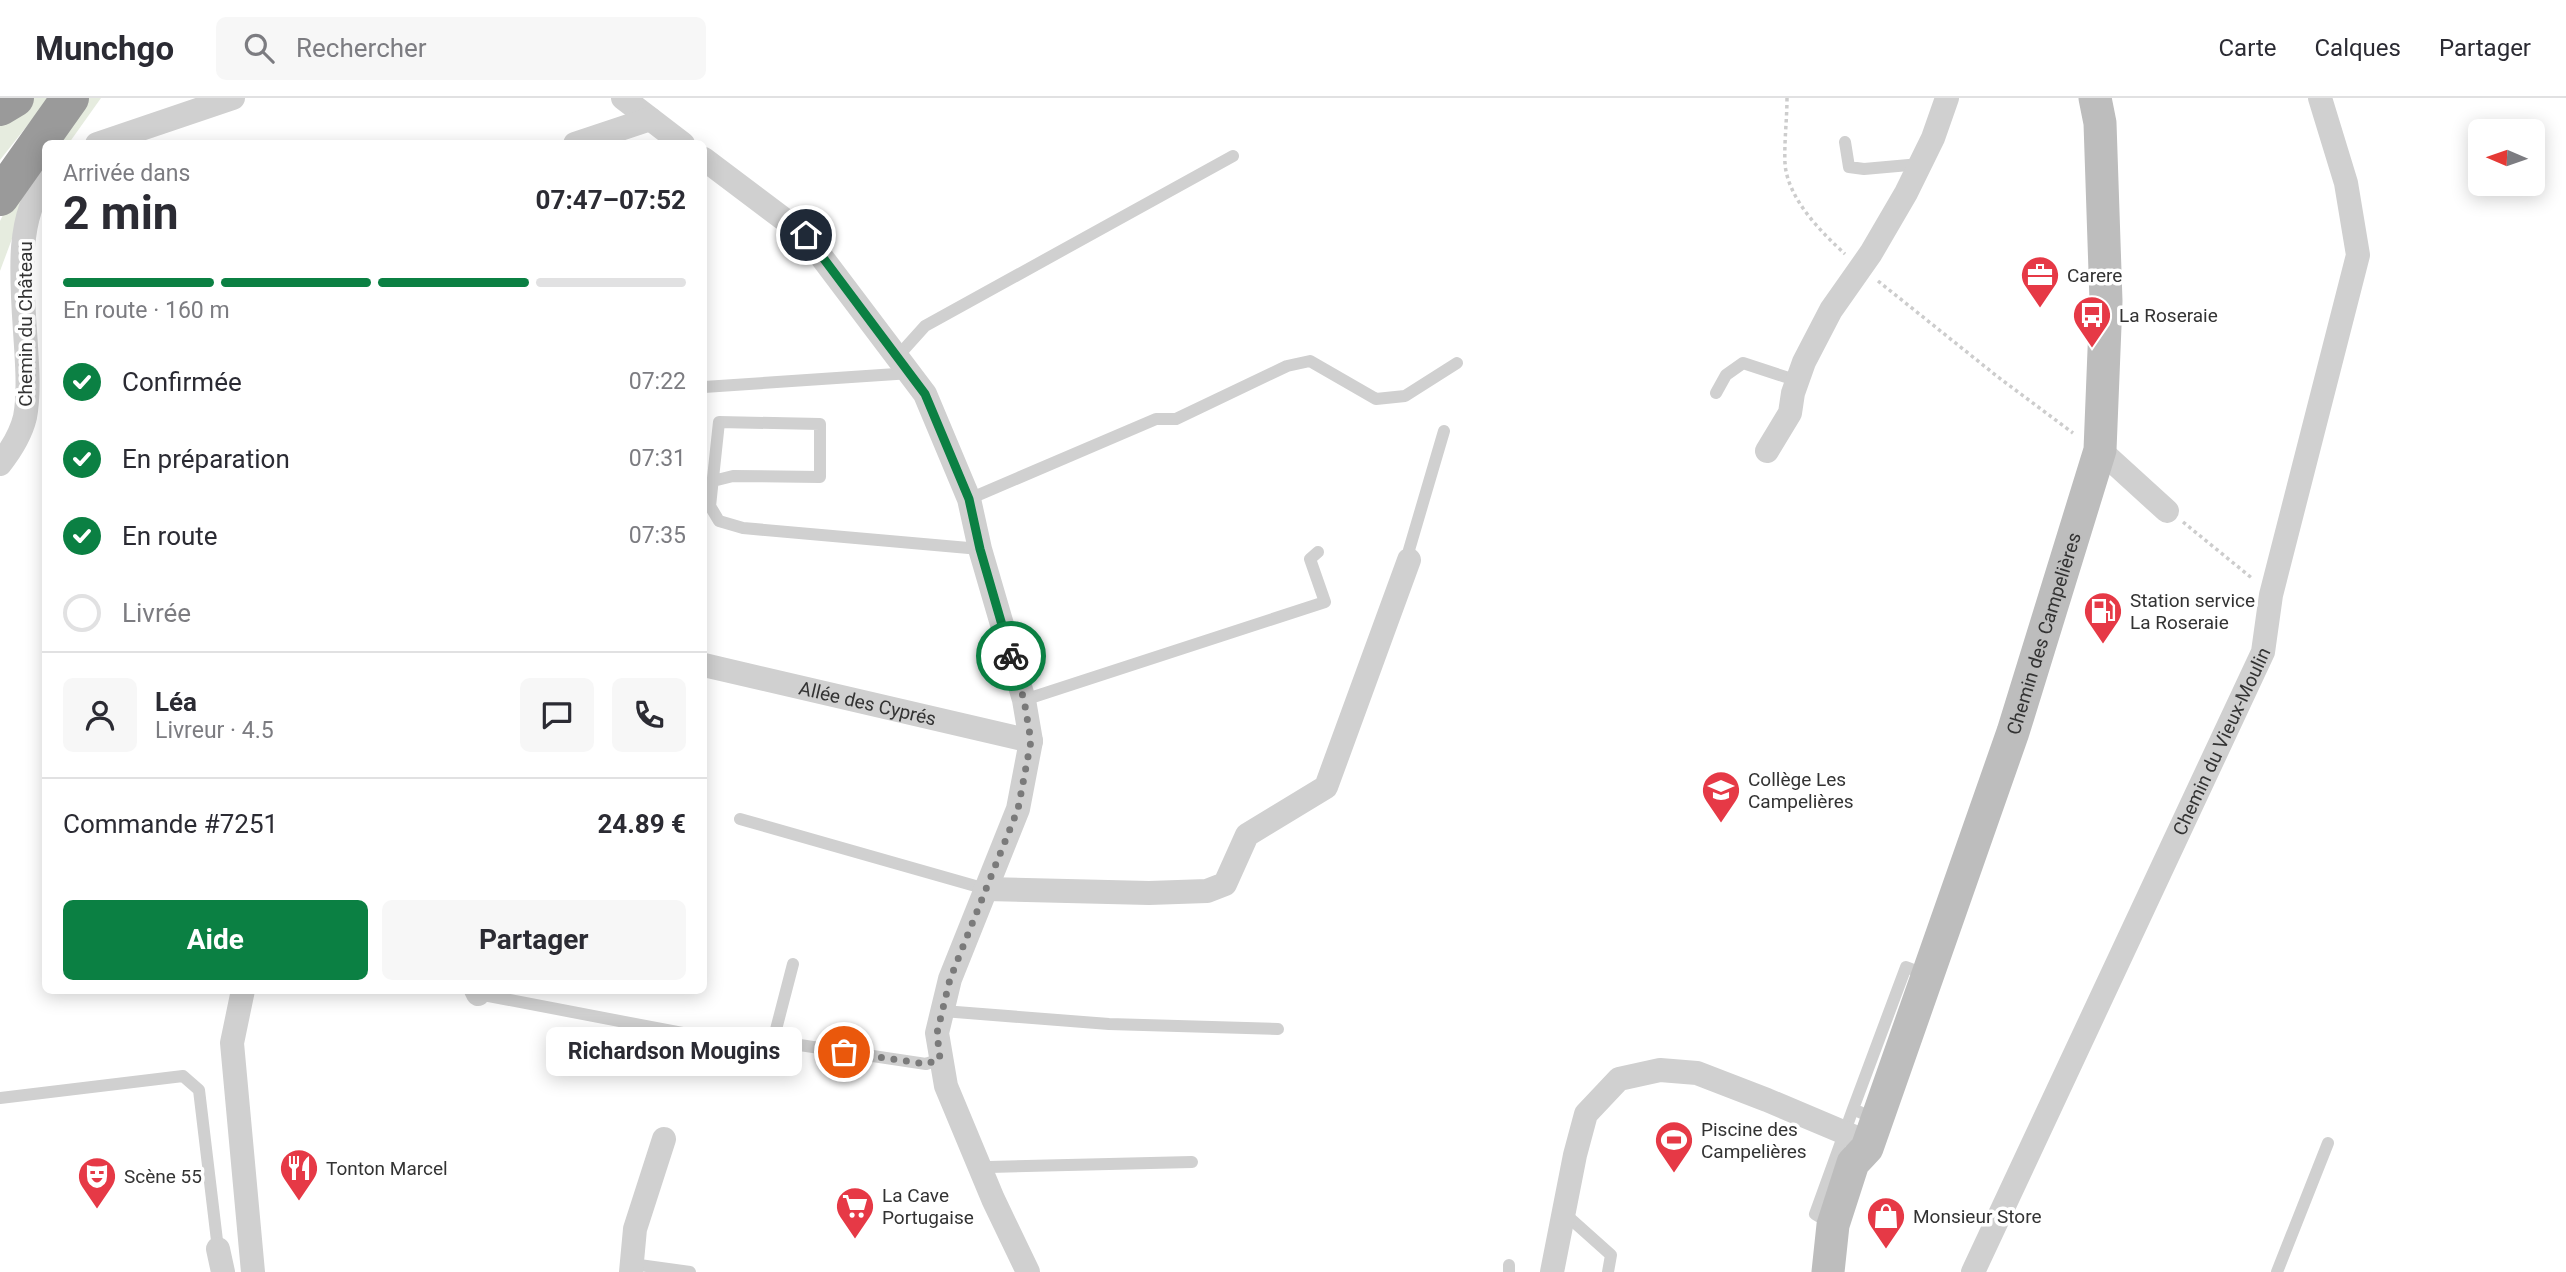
<!DOCTYPE html>
<html lang="fr">
<meta charset="utf-8">
<style>
:root{--surface:#fff;--page:#f7f7f7;--text:#2b2b33;--muted:#7c7c81;--line:#e1e1e2;--accent:#0b8043}
body{margin:0;font-family:Roboto,sans-serif;background:var(--page);color:var(--text);height:100vh;display:flex;flex-direction:column;font-size:26px;white-space:nowrap}
*{box-sizing:border-box;margin:0}
p{font-size:23px;color:var(--muted)}
.icon{flex:none;width:38px;height:38px;fill:none;stroke:currentColor;stroke-width:2;stroke-linecap:round;stroke-linejoin:round}
.map{position:relative;flex:1;overflow:hidden}
.side{position:absolute;left:42px;top:42px;width:665px;height:854px;display:flex;flex-direction:column;background:var(--surface);border-radius:10px;box-shadow:0 4px 18px #0003}
.side>*{flex:none}
.needle{width:46px;rotate:272deg}
.tools{position:absolute;left:2468px;top:21px;display:grid;gap:14px}
.tools a{display:grid;place-items:center;width:77px;height:77px;border-radius:10px;background:var(--surface);box-shadow:0 4px 18px #0003;font-size:35px}
.pin{position:absolute;display:grid;place-items:center;width:60px;height:60px;color:#fff;margin:-30px;border:4px solid #fff;border-radius:50%;box-shadow:0 2px 7px #0007}
.courier{position:absolute;display:grid;place-items:center;width:70px;height:70px;margin:-35px;border:5px solid #0b8043;border-radius:50%;background:#fff;color:#222;box-shadow:0 2px 9px #0007}
.bubble{position:absolute;height:49px;border-radius:10px;background:var(--surface);box-shadow:0 4px 18px #0003;font-size:23px;font-weight:700;line-height:49px;text-align:center}
.overview em{font-style:normal;font-weight:700}
.overview div{display:flex;flex-direction:column-reverse}
.overview{display:flex;align-items:center;justify-content:space-between;height:119px;padding:0 21px}
h1{font-size:46px;font-weight:700;line-height:52px}
.bar{display:grid;grid-template-columns:repeat(4,1fr);gap:10px 7px;align-content:center;height:84px;padding:0 21px}
.bar i{height:9px;border-radius:5px;background:var(--line)}
.bar .selected{background:var(--accent)}
.bar p{grid-column:span 4}
.line{display:flex;align-items:center;gap:18px;padding:0 21px;border-top:2px solid var(--line)}
.line div{flex:1}
.round{display:grid;place-items:center;flex:none;width:74px;height:74px;border-radius:10px;background:var(--page)}
ol{padding:0 21px;list-style:none}
li{display:flex;align-items:center;gap:21px;height:77px}
li p{margin-inline-start:auto}
li .icon{padding:7px;border-radius:50%;background:var(--accent);color:#fff;stroke-width:4}
li:last-child{color:var(--muted)}
li i{width:38px;height:38px;border:4px solid var(--line);border-radius:50%}
.action{display:flex;gap:14px;margin-top:auto;padding:14px 21px}
.action a{flex:1;height:80px;border-radius:10px;background:var(--accent);color:#fff;font-size:28px;font-weight:700;line-height:80px;text-align:center}
.action a+a{background:var(--page);color:var(--text)}
header{display:flex;align-items:center;gap:42px;box-sizing:border-box;height:98px;padding:0 35px;background:var(--surface);border-bottom:2px solid var(--line)}
header strong{font-size:33px}
nav{display:flex;gap:38px;margin-inline-start:auto;font-size:24px}
.search{width:490px;height:63px;background:var(--page);display:flex;align-items:center;gap:18px;box-sizing:border-box;padding:0 24px;border-radius:10px;color:var(--muted);font-size:26px}
.map>svg:first-child{display:block}
.green{fill:#e6ecdf}
.lines{fill:none;stroke-linecap:round;stroke-linejoin:round}
.path{stroke:#cdcdcd;stroke-width:3.5;stroke-dasharray:3.5 3.5;stroke-linecap:butt}
.lane{stroke:#d0d0d0;stroke-width:12}
.street{stroke:#d0d0d0;stroke-width:24}
.secondary{stroke:#bdbdbd;stroke-width:33}
.highway{stroke:#9a9a9a;stroke-width:38}
.done{stroke:#7a7a7a;stroke-width:7;stroke-dasharray:0 12.6}
.route{stroke:#0b8043;stroke-width:9}
.labels{text-anchor:middle;stroke-width:7;stroke-linejoin:round;paint-order:stroke}
.poi-label{font-size:19px;fill:#333;stroke:#fff;text-anchor:start}
.street-label{font-size:19px;fill:#333;stroke:#fff}
</style>
<header>
<strong>Munchgo</strong>
<div class="search"><svg class="icon" aria-label="search" viewBox="0 0 24 24"><circle cx="10" cy="10" r="6"/><path d="M15 15l6 6"/></svg>Rechercher</div>
<nav><a>Carte</a><a>Calques</a><a>Partager</a></nav>
</header>
<div class="map">
<svg width="2566" height="1174" viewBox="0 0 2566 1174">
<rect width="100%" height="100%" fill="#fff"/>
<path class="green" d="M34,0h15l-49,62v-40z
M84,0h17l-32,45 -19,1z
M45,52v26l-26,44 -19,51v-50l12,-24z"/>
<g class="lines">
<path class="path" d="M1787,0c0,22 -3,44 -2,66 3,35 36,68 60,90
M1878,183l120,96 75,56
M2183,424l70,57"/>
<path class="lane" d="M1845,44l4,25 15,2 56,-5
M898,258l27,-30 308,-170
M704,289l207,-14
M1716,295l10,-18 17,-12 55,18
M713,383l20,-5 87,1v-53l-101,-2 -9,84 9,15 24,7 237,21
M969,401l187,-80h20l111,-53 23,-5 66,38 29,-3 52,-33
M1409,462v-10l35,-119
M1024,602l301,-98 -15,-43 8,-7
M740,721l246,70
M478,896l215,41 80,6 153,23 14,-5
M943,913l166,13 169,5
M773,943l20,-77
M0,1000l183,-22 16,14 19,159
M1875,1021l-22,-10 53,-142 21,8
M982,1073l7,-4 203,-5
M1564,1115l47,42 -3,17
M1830,1125l-15,-9 38,-105
M632,1166l58,8
M1509,1174v-7
M2277,1174l51,-129"/>
<g class="street">
<path d="M623,0l60,46"/>
<path d="M97,46l136,-46"/>
<path d="M575,46l75,-25"/>
<path d="M704,61l101,76 120,159 44,105 11,50 44,151 7,41 -13,68 -68,170 -13,54 9,53 47,113 35,73"/>
<path d="M2100,352l67,61"/>
<path d="M1767,353l23,-38 3,-20 11,-31 27,-52 40,-57 35,-60 27,-55 14,-40"/>
<path d="M0,366c11,-14 21,-30 25,-47 12,-63 -25,-185 21,-236"/>
<path id="s1" d="M704,567l327,76"/>
<path d="M986,791l163,4 58,-2 18,-7 22,-49 79,-48 83,-227"/>
<path d="M243,892l-11,53 21,229"/>
<path d="M476,892l2,4"/>
<path d="M218,1151l5,23"/>
<path d="M631,1174l4,-43 29,-90"/>
<path d="M1552,1174l23,-117 11,-41 33,-35 41,-9 37,3 70,27 102,43"/>
<path id="s2" d="M1973,1174l290,-620 8,-57 87,-340 -12,-72 -26,-85"/>
</g>
<path class="secondary" id="s3" d="M1828,1174l5,-47 20,-62 14,-15 146,-416 87,-282 6,-149 -6,-178 -5,-25"/>
<path class="highway" d="M0,9l15,-9
M0,99l70,-99"/>
</g>
<g class="lines">
<path class="done" d="M844,954l82,12 14,-5 -3,-26 13,-54 68,-170 13,-68 -7,-41 -13,-44"/>
<path class="route" d="M806,137l119,159 44,105 11,50 31,107"/>
</g>
<defs>
<g id="office-pin" transform="scale(2.0125)"><path d="M0 17L-7.5 6A9.5 9.5 0 1 1 7.5 6Z" fill="#e63946" stroke="#fff"/><path d="M-6-3h4V-5.5h4V-3h4V5H-6ZM-1-4.5V-3h2v-1.5ZM-6 0V1H6V0Z" fill="#fff"/></g>
<g id="bus-pin" transform="scale(2.0125)"><path d="M0 17L-7.5 6A9.5 9.5 0 1 1 7.5 6Z" fill="#e63946" stroke="#fff"/><path d="M-5-6H5V4H4V6H2V4H-2V6H-4V4H-5ZM-3.5-4V0h7V-4ZM-3.5 1.2v1.5H-2V1.2ZM2 1.2v1.5H3.5V1.2Z" fill="#fff"/></g>
<g id="fuel-pin" transform="scale(2.0125)"><path d="M0 17L-7.5 6A9.5 9.5 0 1 1 7.5 6Z" fill="#e63946" stroke="#fff"/><path d="M-5.5-6h7V0h2V4h1.3V-2.5L3-4.5l.8-.8L6-3V5H2.5V1h-1V6h-7ZM-4.2-4.7v3.2H.2V-4.7Z" fill="#fff"/></g>
<g id="school-pin" transform="scale(2.0125)"><path d="M0 17L-7.5 6A9.5 9.5 0 1 1 7.5 6Z" fill="#e63946" stroke="#fff"/><path d="M0-5L7-2L0 1L-7-2ZM-4 1L0 2.5L4 1V4Q0 6-4 4Z" fill="#fff"/></g>
<g id="stadium-pin" transform="scale(2.0125)"><path d="M0 17L-7.5 6A9.5 9.5 0 1 1 7.5 6Z" fill="#e63946" stroke="#fff"/><path d="M0-5a6.5 5 0 1 0 0 10a6.5 5 0 1 0 0-10ZM-3.5-1.8h7v3.6h-7Z" fill="#fff"/></g>
<g id="restaurant-pin" transform="scale(2.0125)"><path d="M0 17L-7.5 6A9.5 9.5 0 1 1 7.5 6Z" fill="#e63946" stroke="#fff"/><path d="M-5-6h1v4h1v-4h1v4h1v-4h1v5L-1.5 .5V6h-2V.5L-5-1ZM5-6V6H3V1.5H1.5Q1.5-4 5-6Z" fill="#fff"/></g>
<g id="theatre-pin" transform="scale(2.0125)"><path d="M0 17L-7.5 6A9.5 9.5 0 1 1 7.5 6Z" fill="#e63946" stroke="#fff"/><path d="M-5-5.5Q0-4 5-5.5V0Q5 5 0 6Q-5 5-5 0ZM-3.3-2.5H-1v1.5H-3.3ZM1-2.5H3.3v1.5H1ZM-2.8 1Q0 5.5 2.8 1Z" fill="#fff"/></g>
<g id="supermarket-pin" transform="scale(2.0125)"><path d="M0 17L-7.5 6A9.5 9.5 0 1 1 7.5 6Z" fill="#e63946" stroke="#fff"/><path d="M-6-5.5h2.5l.6 2H6L4.5 2H-2.5L-4.4-4H-6ZM-1.5 3.2a1.3 1.3 0 1 0 .1 0ZM3 3.2a1.3 1.3 0 1 0 .1 0Z" fill="#fff"/></g>
<g id="shop-pin" transform="scale(2.0125)"><path d="M0 17L-7.5 6A9.5 9.5 0 1 1 7.5 6Z" fill="#e63946" stroke="#fff"/><path d="M-5-2.5h2.3a2.7 3.5 0 0 1 5.4 0H5L5.5 6h-11ZM-1.5-2.5h3a1.5 2.3 0 0 0-3 0Z" fill="#fff"/></g>
</defs>
<g fill-rule="evenodd">
<use href="#office-pin" x="2040" y="177"/>
<use href="#bus-pin" x="2092" y="217"/>
<use href="#fuel-pin" x="2103" y="513"/>
<use href="#school-pin" x="1721" y="692"/>
<use href="#stadium-pin" x="1674" y="1042"/>
<use href="#restaurant-pin" x="299" y="1070"/>
<use href="#theatre-pin" x="97" y="1078"/>
<use href="#supermarket-pin" x="855" y="1108"/>
<use href="#shop-pin" x="1886" y="1118"/>
</g>
<g class="labels">
<g class="poi-label">
<text x="2067" y="184">Carere</text>
<text x="2119" y="224">La Roseraie</text>
<text x="2130" y="509">Station service<tspan x="2130" dy="22">La Roseraie</tspan></text>
<text x="1748" y="688">Collège Les<tspan x="1748" dy="22">Campelières</tspan></text>
<text x="1701" y="1038">Piscine des<tspan x="1701" dy="22">Campelières</tspan></text>
<text x="326" y="1077">Tonton Marcel</text>
<text x="124" y="1085">Scène 55</text>
<text x="882" y="1104">La Cave<tspan x="882" dy="22">Portugaise</tspan></text>
<text x="1913" y="1125">Monsieur Store</text>
</g>
<g class="street-label">
<text transform="translate(25 226) rotate(-90)" y="7">Chemin du Château</text>
<text dy="7" stroke="none"><textPath href="#s3" startOffset="677">Chemin des Campelières</textPath></text>
<text dy="7" stroke="none"><textPath href="#s1" startOffset="168">Allée des Cyprés</textPath></text>
<text dy="7" stroke="none"><textPath href="#s2" startOffset="586">Chemin du Vieux-Moulin</textPath></text>
</g>
</g>
</svg>
<div class="tools">
<a><svg class="needle" viewBox="-14 -14 28 28"><path d="M0-13l5 13h-10z" fill="#e53935"/><path d="M0 13l5-13h-10z" fill="#7c7c81"/></svg></a>
</div>
<div class="pin" style="left:844px;top:954px;background:#ea580c"><svg class="icon" aria-label="bag" viewBox="0 0 24 24"><path d="M5 8h14l-1 12H6zM9 8a3 3 0 0 1 6 0"/></svg></div>
<div class="pin" style="left:806px;top:137px;background:#1f2937"><svg class="icon" aria-label="home" viewBox="0 0 24 24"><path d="M3 11l9-7 9 7M6 9v11h12V9"/></svg></div>
<div class="courier" style="left:1011px;top:558px"><svg class="icon" aria-label="bike" viewBox="0 0 24 24"><circle cx="6" cy="16" r="4"/><circle cx="18" cy="16" r="4"/><path d="M6 16l4-8h5l3 8M10 8l3 8H6M13 5h3"/></svg></div>
<div class="bubble" style="left:546px;top:929px;width:256px">Richardson Mougins</div>
<section class="side">
<div class="overview"><div><h1>2 min</h1><p>Arrivée dans</p></div><em>07:47–07:52</em></div>
<div class="bar"><i class="selected"></i><i class="selected"></i><i class="selected"></i><i></i><p>En route · 160 m</p></div>
<ol>
<li><svg class="icon" aria-label="check" viewBox="0 0 24 24"><path d="M5 12l5 5 9-10"/></svg>Confirmée<p>07:22</p></li>
<li><svg class="icon" aria-label="check" viewBox="0 0 24 24"><path d="M5 12l5 5 9-10"/></svg>En préparation<p>07:31</p></li>
<li><svg class="icon" aria-label="check" viewBox="0 0 24 24"><path d="M5 12l5 5 9-10"/></svg>En route<p>07:35</p></li>
<li><i></i>Livrée</li>
</ol>
<div class="line" style="height:126px"><a class="round"><svg class="icon" aria-label="person" viewBox="0 0 24 24"><circle cx="12" cy="8" r="4"/><path d="M4 21q1-7 8-7t8 7"/></svg></a><div><b>Léa</b><p>Livreur · 4.5</p></div><a class="round"><svg class="icon" aria-label="chat" viewBox="0 0 24 24"><path d="M4 5h16v11H9l-5 4z"/></svg></a><a class="round"><svg class="icon" aria-label="phone" viewBox="0 0 24 24"><path d="M5 4h4l2 5-3 2q2 4 5 5l2-3 5 2v4C11 20 4 13 5 4z"/></svg></a></div>
<div class="line" style="height:91px"><div>Commande #7251</div><b>24.89 €</b></div>
<div class="action"><a>Aide</a><a>Partager</a></div>
</section>
</div>
